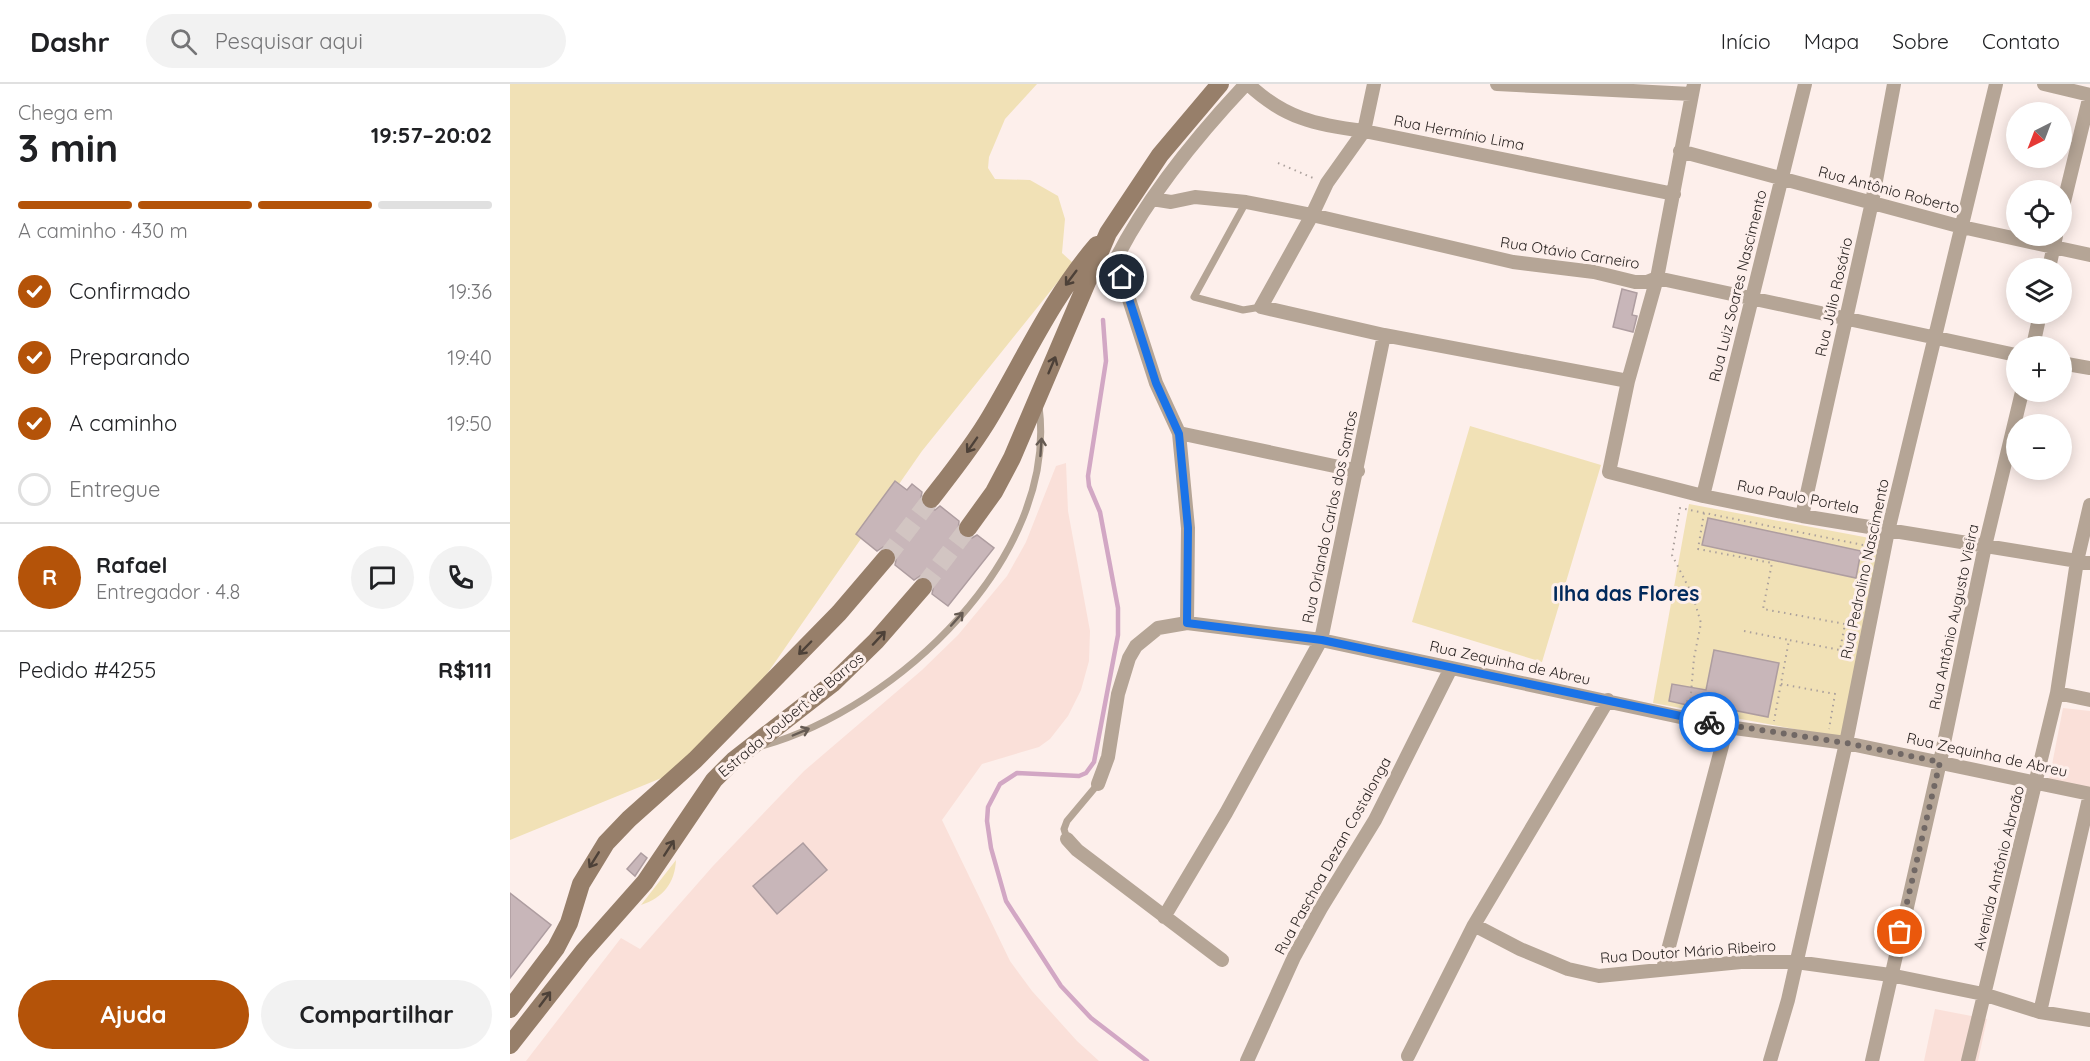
<!DOCTYPE html>
<html lang="pt">
<meta charset="utf-8">
<style>
:root{--surface:#fff;--page:#f2f2f2;--text:#202124;--muted:#757577;--line:#e0e0e0;--accent:#b45309}
body{margin:0;font-family:Quicksand,sans-serif;background:var(--page);color:var(--text);height:100vh;display:flex;flex-direction:column;font-size:22px;white-space:nowrap}
*{box-sizing:border-box;margin:0}
p{font-size:20px;color:var(--muted)}
.icon{flex:none;width:33px;height:33px;fill:none;stroke:currentColor;stroke-width:2;stroke-linecap:round;stroke-linejoin:round}
.map{position:relative;flex:1;overflow:hidden}
.sheet{display:flex;flex-direction:column;background:var(--surface);width:510px}
.sheet>*{flex:none}
.needle{width:39px;rotate:222deg}
.controls{position:absolute;left:1496px;top:18px;display:grid;gap:12px}
.controls a{display:grid;place-items:center;width:66px;height:66px;border-radius:50%;background:var(--surface);box-shadow:0 3px 15px #0003;font-size:30px}
.pin{position:absolute;display:grid;place-items:center;width:51px;height:51px;color:#fff;margin:-26px;border:3px solid #fff;border-radius:50%;box-shadow:0 2px 6px #0007}
.courier{position:absolute;display:grid;place-items:center;width:60px;height:60px;margin:-30px;border:4px solid #1a73e8;border-radius:50%;background:#fff;color:#222;box-shadow:0 2px 8px #0007}
.headline em{font-style:normal;font-weight:700}
.headline div{display:flex;flex-direction:column-reverse}
.headline{display:flex;align-items:center;justify-content:space-between;height:102px;padding:0 18px}
h1{font-size:39px;font-weight:700;line-height:45px}
.bar{display:grid;grid-template-columns:repeat(4,1fr);gap:9px 6px;align-content:center;height:72px;padding:0 18px}
.bar i{height:8px;border-radius:4px;background:var(--line)}
.bar .selected{background:var(--accent)}
.bar p{grid-column:span 4}
.line{display:flex;align-items:center;gap:15px;padding:0 18px;border-top:2px solid var(--line)}
.line div{flex:1}
.round{display:grid;place-items:center;flex:none;width:63px;height:63px;border-radius:32px;background:var(--page)}
ol{padding:0 18px;list-style:none}
li{display:flex;align-items:center;gap:18px;height:66px}
li p{margin-inline-start:auto}
li .icon{padding:6px;border-radius:50%;background:var(--accent);color:#fff;stroke-width:4}
li:last-child{color:var(--muted)}
li i{width:33px;height:33px;border:3px solid var(--line);border-radius:50%}
.button{display:flex;gap:12px;margin-top:auto;padding:12px 18px}
.button a{flex:1;height:69px;border-radius:36px;background:var(--accent);color:#fff;font-size:24px;font-weight:700;line-height:69px;text-align:center}
.button a+a{background:var(--page);color:var(--text)}
header{display:flex;align-items:center;gap:36px;box-sizing:border-box;height:84px;padding:0 30px;background:var(--surface);border-bottom:2px solid var(--line)}
header strong{font-size:28px}
nav{display:flex;gap:33px;margin-inline-start:auto;font-size:21px}
.search{width:420px;height:54px;background:var(--page);display:flex;align-items:center;gap:15px;box-sizing:border-box;padding:0 21px;border-radius:33px;color:var(--muted);font-size:22px}
main{display:flex;flex:1;min-height:0}
.map>svg:first-child{display:block}
.built{fill:#fae0d9}
.green{fill:#f1e1b6}
.lines{fill:none;stroke-linecap:round;stroke-linejoin:round}
.stream{stroke:#d2a7c4;stroke-width:4.5}
.building{fill:#c8b6b9;stroke:#ae9da0;stroke-width:1.5}
.secondary-tunnel{stroke:#d2c5c2;stroke-width:18;stroke-dasharray:18 9;stroke-linecap:butt}
.path{stroke:#aba09c;stroke-width:2;stroke-dasharray:1.5 4.5;stroke-linecap:butt}
.service{stroke:#b5a596;stroke-width:7}
.minor{stroke:#b5a596;stroke-width:14}
.secondary{stroke:#977f6a;stroke-width:18}
.oneway{stroke:#4d4138}
.oneway2{stroke:#665b53}
.done{stroke:#716865;stroke-width:6;stroke-dasharray:0 10.8}
.route{stroke:#1a73e8;stroke-width:8}
.labels{text-anchor:middle;stroke-width:6;stroke-linejoin:round;paint-order:stroke}
.street-label{font-size:15px;fill:#251f1d;stroke:#fdefeb}
.district-label{font-size:21px;font-weight:bold;fill:#00295b;stroke:#fdefeb}
</style>
<header>
<strong>Dashr</strong>
<div class="search"><svg class="icon" aria-label="search" viewBox="0 0 24 24"><circle cx="10" cy="10" r="6"/><path d="M15 15l6 6"/></svg>Pesquisar aqui</div>
<nav><a>Início</a><a>Mapa</a><a>Sobre</a><a>Contato</a></nav>
</header>
<main>
<section class="sheet">
<div class="headline"><div><h1>3 min</h1><p>Chega em</p></div><em>19:57–20:02</em></div>
<div class="bar"><i class="selected"></i><i class="selected"></i><i class="selected"></i><i></i><p>A caminho · 430 m</p></div>
<ol>
<li><svg class="icon" aria-label="check" viewBox="0 0 24 24"><path d="M5 12l5 5 9-10"/></svg>Confirmado<p>19:36</p></li>
<li><svg class="icon" aria-label="check" viewBox="0 0 24 24"><path d="M5 12l5 5 9-10"/></svg>Preparando<p>19:40</p></li>
<li><svg class="icon" aria-label="check" viewBox="0 0 24 24"><path d="M5 12l5 5 9-10"/></svg>A caminho<p>19:50</p></li>
<li><i></i>Entregue</li>
</ol>
<div class="line" style="height:108px"><b class="round" style="background:var(--accent);color:#fff">R</b><div><b>Rafael</b><p>Entregador · 4.8</p></div><a class="round"><svg class="icon" aria-label="chat" viewBox="0 0 24 24"><path d="M4 5h16v11H9l-5 4z"/></svg></a><a class="round"><svg class="icon" aria-label="phone" viewBox="0 0 24 24"><path d="M5 4h4l2 5-3 2q2 4 5 5l2-3 5 2v4C11 20 4 13 5 4z"/></svg></a></div>
<div class="line" style="height:78px"><div>Pedido #4255</div><b>R$111</b></div>
<div class="button"><a>Ajuda</a><a>Compartilhar</a></div>
</section>
<div class="map">
<svg width="1580" height="977" viewBox="0 0 1580 977">
<rect width="100%" height="100%" fill="#fdefeb"/>
<path class="built" d="M556,379l2,48 22,120 -1,30 -8,29 -13,26 -18,23 -11,8 -57,17 -40,56 68,141 22,30 45,50 22,20h-573l95,-123 19,11 73,-83 91,-95 118,-101 36,-35 49,-59 19,-34 30,-76z
M1553,624l27,3v79l-41,-10z
M1425,925l52,10 -9,42h-54z"/>
<path class="green" d="M0,0h527l-32,35 -16,38 -1,11 7,11 35,1 28,16 7,23 -3,34 11,10 -151,188 -162,233 -74,84 -176,72z
M960,342l131,39 -59,197 -130,-40z
M1179,420l191,36 -36,198 -191,-35z
M166,776c-1,23 -13,38 -35,45z"/>
<g class="lines">
<path class="stream" d="M593,236l3,41 -18,115 1,10 11,26 18,96v27l-24,127 -8,11 -7,3 -62,-3 -17,11 -12,23 -1,14 4,27 15,53 55,85 30,32 56,43"/>
</g>
<path class="building" d="M1112,205l15,4 -5,22 5,1 -4,16 -20,-5z
M385,397l12,9 5,-6 10,8 -2,11 5,5 10,2 5,-4 19,15 -1,11 4,5 10,1 5,-3 17,13 -46,58 -16,-12 2,-10 -4,-6 -10,-2 -6,4 -19,-15 2,-10 -4,-6 -10,-2 -6,4 -21,-17z
M1198,434l153,33 -5,27 -154,-33z
M1204,566l65,13 -11,54 -81,-16v4l-18,-4 3,-17 34,6z
M293,759l24,27 -50,44 -24,-28z
M131,769l6,5 -12,18 -8,-7z
M0,809l41,32 -41,53z"/>
<g class="lines">
<path class="secondary-tunnel" d="M376,474l45,-59
M413,503l45,-59"/>
<path class="path" d="M768,79l35,15
M1194,429l-6,36 74,14 -9,46 82,15 -5,26 -51,-10 -15,81
M1234,547l45,9
M1271,600l54,10 -6,35
M1180,621l4,-47 7,-35 -8,-27 -21,-41 8,-47 183,37"/>
<path class="service" d="M736,118l-52,95 49,13 18,-3
M252,662c135,-38 297,-189 277,-340
M557,755l-3,-10 3,-8 31,-37"/>
<path class="minor" d="M738,0c36,34 68,41 116,47l310,63
M864,0l-10,47 -37,52 -15,32 -51,92 123,28 244,46
M987,0l194,10
M1184,0l-37,194 -29,103 -19,91 94,24 99,20 288,47
M1534,0l46,11
M1170,67l282,76 128,28
M642,115l19,3 24,-5 51,5 66,13 201,47 81,10 41,10h12l10,-4 359,77
M1551,130l29,-119
M1539,184l7,-32
M1523,262l7,-32
M1551,279l29,5
M669,349l179,38
M1193,412l102,-412
M1292,432l70,-314 22,-118
M677,539l1,-95 -9,-95 -23,-50 -40,-124c33,-65 81,-123 130,-175
M1547,609l33,7
M588,700l10,-27 10,-63 11,-36 7,-12 22,-18 29,-5 134,17 406,87 119,16 244,51
M557,755l10,11 145,110
M654,833l62,-104 95,-173 63,-305
M964,841l46,24 48,20 31,7 142,-14h55l94,13 93,19 57,18 50,8
M1153,885l64,-242
M1530,928l50,-218
M898,972l66,-131 134,-225
M737,977l47,-104 27,-49 54,-88 76,-152
M1260,977l18,-61 58,-257 42,-212 108,-447
M1362,977l68,-299 45,-216 37,-154
M1458,977l89,-368 20,-132 13,-56"/>
<path class="secondary" d="M421,415c21,-27 42,-53 59,-82 35,-59 62,-120 107,-172
M458,444l26,-36 18,-34 96,-225 52,-78 60,-71
M0,925l46,-61 13,-25 12,-39 25,-41 23,-24 66,-59 144,-147 47,-55
M0,961l73,-93 62,-70 69,-102 20,-20 98,-76 44,-43 47,-54"/>
</g>
<defs><path id="oneway-shaft" d="M-6 0H5M1.5-3L5.5 0L1.5 3" fill="none" stroke-width="1.6" stroke-linecap="round" stroke-linejoin="round" transform="scale(1.5)"/></defs>
<g class="oneway">
<use href="#oneway-shaft" transform="translate(561 194) rotate(127)"/>
<use href="#oneway-shaft" transform="translate(542 281) rotate(-67)"/>
<use href="#oneway-shaft" transform="translate(462 361) rotate(125)"/>
<use href="#oneway-shaft" transform="translate(369 554) rotate(-47)"/>
<use href="#oneway-shaft" transform="translate(295 564) rotate(134)"/>
<use href="#oneway-shaft" transform="translate(159 764) rotate(-57)"/>
<use href="#oneway-shaft" transform="translate(84 776) rotate(122)"/>
<use href="#oneway-shaft" transform="translate(35 915) rotate(-53)"/>
</g>
<g class="oneway2">
<use href="#oneway-shaft" transform="translate(531 363) rotate(-86)"/>
<use href="#oneway-shaft" transform="translate(447 535) rotate(-48)"/>
<use href="#oneway-shaft" transform="translate(291 648) rotate(-23)"/>
</g>
<g class="lines">
<path class="done" d="M1199,638l137,21 94,19 -40,170"/>
<path class="route" d="M612,193l34,106 23,51 9,94 -1,95 135,17 387,82"/>
</g>
<g class="labels">
<g class="street-label">
<text transform="translate(949 49) rotate(11)" y="5">Rua Hermínio Lima</text>
<text transform="translate(1379 106) rotate(15)" y="5">Rua Antônio Roberto</text>
<text transform="translate(1060 169) rotate(9)" y="5">Rua Otávio Carneiro</text>
<text transform="translate(1228 202) rotate(-76)" y="5">Rua Luiz Soares Nascimento</text>
<text transform="translate(1324 213) rotate(-77)" y="5">Rua Júlio Rosário</text>
<text transform="translate(1288 413) rotate(11)" y="5">Rua Paulo Portela</text>
<text transform="translate(820 433) rotate(-78)" y="5">Rua Orlando Carlos dos Santos</text>
<text transform="translate(1355 485) rotate(-78)" y="5">Rua Pedrolino Nascimento</text>
<text transform="translate(1444 533) rotate(-78)" y="5">Rua Antônio Augusto Vieira</text>
<text transform="translate(1000 579) rotate(12)" y="5">Rua Zequinha de Abreu</text>
<text transform="translate(281 631) rotate(-40)" y="5">Estrada Joubert de Barros</text>
<text transform="translate(1477 671) rotate(12)" y="5">Rua Zequinha de Abreu</text>
<text transform="translate(823 772) rotate(-61)" y="5">Rua Paschoa Dezan Costalonga</text>
<text transform="translate(1489 784) rotate(-76)" y="5">Avenida Antônio Abraão</text>
<text transform="translate(1178 868) rotate(-4)" y="5">Rua Doutor Mário Ribeiro</text>
</g>
<g class="district-label">
<text x="1116" y="517">Ilha das Flores</text>
</g>
</g>
</svg>
<div class="controls">
<a><svg class="needle" viewBox="-14 -14 28 28"><path d="M0-13l5 13h-10z" fill="#e53935"/><path d="M0 13l5-13h-10z" fill="#757577"/></svg></a>
<a><svg class="icon" aria-label="locate" viewBox="0 0 24 24"><circle cx="12" cy="12" r="6"/><path d="M12 2v4M12 18v4M2 12h4M18 12h4"/></svg></a>
<a><svg class="icon" aria-label="layers" viewBox="0 0 24 24"><path d="M12 4l9 5-9 5-9-5zM3 14l9 5 9-5"/></svg></a>
<a>+</a>
<a>−</a>
</div>
<div class="pin" style="left:1390px;top:848px;background:#ea580c"><svg class="icon" aria-label="bag" viewBox="0 0 24 24"><path d="M5 8h14l-1 12H6zM9 8a3 3 0 0 1 6 0"/></svg></div>
<div class="pin" style="left:612px;top:193px;background:#1f2937"><svg class="icon" aria-label="home" viewBox="0 0 24 24"><path d="M3 11l9-7 9 7M6 9v11h12V9"/></svg></div>
<div class="courier" style="left:1199px;top:638px"><svg class="icon" aria-label="bike" viewBox="0 0 24 24"><circle cx="6" cy="16" r="4"/><circle cx="18" cy="16" r="4"/><path d="M6 16l4-8h5l3 8M10 8l3 8H6M13 5h3"/></svg></div>
</div>
</main>
